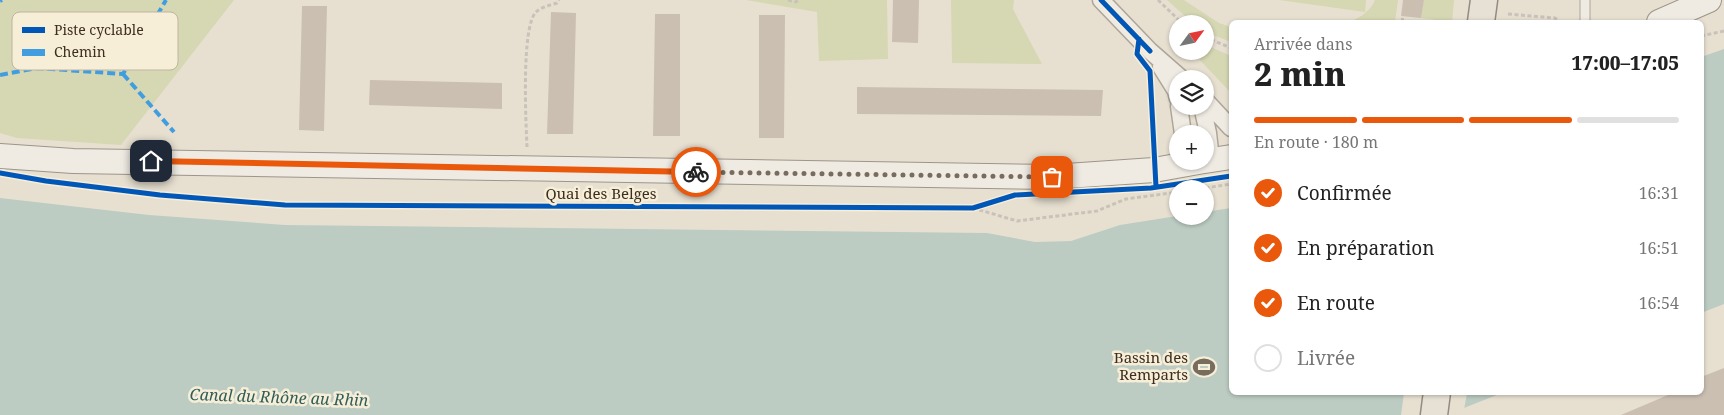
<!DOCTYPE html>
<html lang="fr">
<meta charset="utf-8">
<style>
:root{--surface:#fff;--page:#f6f6f6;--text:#222;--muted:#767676;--line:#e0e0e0;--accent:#ea580c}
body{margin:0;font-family:"Noto Serif",serif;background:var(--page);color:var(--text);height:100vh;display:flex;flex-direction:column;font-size:19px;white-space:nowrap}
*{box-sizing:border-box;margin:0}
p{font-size:16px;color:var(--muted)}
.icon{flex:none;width:28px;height:28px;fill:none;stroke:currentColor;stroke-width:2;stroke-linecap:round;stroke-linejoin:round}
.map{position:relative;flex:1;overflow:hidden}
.panel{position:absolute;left:1229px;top:20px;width:475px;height:375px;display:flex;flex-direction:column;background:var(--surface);border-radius:8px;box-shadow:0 1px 4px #0004}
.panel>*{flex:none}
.needle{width:32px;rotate:57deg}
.buttons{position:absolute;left:1169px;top:15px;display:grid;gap:10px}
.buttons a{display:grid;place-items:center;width:45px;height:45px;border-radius:50%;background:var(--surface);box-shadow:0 1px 4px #0004;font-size:25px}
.pin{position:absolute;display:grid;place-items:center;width:42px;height:42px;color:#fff;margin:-21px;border-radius:10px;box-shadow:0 2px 8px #0006}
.courier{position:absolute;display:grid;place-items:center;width:50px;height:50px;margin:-25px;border:4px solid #ea580c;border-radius:50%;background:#fff;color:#222;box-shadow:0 1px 6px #0007}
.head em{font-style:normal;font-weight:800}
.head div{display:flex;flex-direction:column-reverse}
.head{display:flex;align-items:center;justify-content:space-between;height:85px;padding:0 25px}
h1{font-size:32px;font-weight:800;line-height:38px}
.bar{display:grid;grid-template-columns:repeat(4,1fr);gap:8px 5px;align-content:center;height:60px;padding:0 25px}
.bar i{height:6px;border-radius:4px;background:var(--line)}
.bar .on{background:var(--accent)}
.bar p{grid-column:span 4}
ol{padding:0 25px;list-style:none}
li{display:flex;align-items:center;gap:15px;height:55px}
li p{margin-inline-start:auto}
li .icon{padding:5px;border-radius:50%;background:var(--accent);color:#fff;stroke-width:4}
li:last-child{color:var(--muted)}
li i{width:28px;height:28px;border:2px solid var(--line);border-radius:50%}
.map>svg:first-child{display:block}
.green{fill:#d6d7b3}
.water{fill:#bcccc2}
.pier{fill:#e7e0d1}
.building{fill:#cbbfb2}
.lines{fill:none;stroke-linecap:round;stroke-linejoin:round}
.lane-casing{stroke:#ada599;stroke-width:11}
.street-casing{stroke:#ada599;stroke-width:19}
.secondary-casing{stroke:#9c958a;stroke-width:26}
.primary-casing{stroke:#928b80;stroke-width:29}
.path{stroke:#c8c2b9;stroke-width:3;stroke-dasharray:4 2.5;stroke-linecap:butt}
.lane{stroke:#efebe3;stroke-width:9}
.street{stroke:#efebe3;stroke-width:16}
.secondary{stroke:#efebe3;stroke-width:24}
.primary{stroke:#e6e1d4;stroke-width:26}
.quiet{stroke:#3f9de0;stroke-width:4;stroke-dasharray:8 4;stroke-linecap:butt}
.cycleway-casing{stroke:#f7eed8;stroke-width:8}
.cycleway{stroke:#0057b8;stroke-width:5}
.done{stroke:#786c5e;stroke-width:5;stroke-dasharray:0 9}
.route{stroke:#ea580c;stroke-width:6}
.labels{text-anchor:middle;stroke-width:5;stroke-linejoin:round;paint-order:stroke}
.street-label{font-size:15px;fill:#3d2e20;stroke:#f7eed8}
.poi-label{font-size:15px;fill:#3d2e20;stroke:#f7eed8;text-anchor:end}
.water-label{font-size:16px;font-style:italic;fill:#2f5d5a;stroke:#f7eed8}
.key{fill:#f7eed8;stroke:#bfb4a1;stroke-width:1}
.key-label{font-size:14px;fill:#3d2e20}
</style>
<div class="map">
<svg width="1724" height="415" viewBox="0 0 1724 415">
<rect width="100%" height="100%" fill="#e7e0d1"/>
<path class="green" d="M0,0h234l-113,145 -104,-7 -17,-5z
M746,0h141l1,59 -69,2 -2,-49z
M951,0h63l-1,9 29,55 -90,-1z
M1167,0h17l35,23 12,4v15l-23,-9 -3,-2v-7h-11z
M1279,0h87l-1,12z
M1375,0h23l-3,22h-21v-2l-3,2h-21c11,-5 20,-11 25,-22z
M1424,0h30l-2,22 -31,-4z
M1206,45l25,11v37l-34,-36 4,-6h4z"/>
<path class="water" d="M1724,49v255l-23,9v-256z
M0,198l149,17 136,10 702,8 48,9 36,-1 49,-16 57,-9h28v-4l26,-4v184l271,1 -56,22h-1446z"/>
<path class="pier" d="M1404,393h63l-3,17 -11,5h-52z"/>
<path class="building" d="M893,0h26l-1,43 -26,-1z
M1403,0h21l-3,18 -20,-2z
M302,6h25l-3,125 -25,-1z
M551,12l25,1 -3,121h-26z
M655,14h25v122h-27z
M759,15h26l-1,123h-25z
M370,80l132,3v26l-133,-4z
M857,87l246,3 -2,26 -244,-2z
M1724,368v47h-103l54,-23h26v-15z"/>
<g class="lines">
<g class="lane-casing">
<path id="lane" d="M1585,22v-22"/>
</g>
<g class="street-casing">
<path id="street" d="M1101,0l49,51 32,28
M1161,67l15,24 2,8
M1205,100l26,28
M1179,106l4,28
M1202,106l6,27 3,27"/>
</g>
<g class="secondary-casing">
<path id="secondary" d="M1659,22l50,-22
M0,156l73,5 979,16 102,-7 50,-9
M1205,161l26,-4"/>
</g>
<g class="primary-casing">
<path id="primary" d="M1481,22l3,-22
M1434,415l3,-23"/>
</g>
<path class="path" d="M788,0l8,2 2,-2
M1158,0l25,24
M1508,14l47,4 5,4
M1402,22l1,-6
M1701,36l23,-5
M1205,37l26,11
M527,147c-1,-24 -6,-120 9,-135 5,-5 15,-7 21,-9l2,-3
M1199,189l32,-5
M973,208l44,13 80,-10 29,-12 52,-7"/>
<use href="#lane" class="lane"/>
<use href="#street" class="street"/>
<use href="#secondary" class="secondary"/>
<use href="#primary" class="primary"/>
<path class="quiet" d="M0,1l2,-1
M123,74l51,58
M0,75l37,-7 86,6 43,-74"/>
<g class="cycleway-casing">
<path id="cycleway" d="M1101,0l49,51
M1139,39l-2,15 13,17 6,116
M0,173l46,8 114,14 125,10 688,3 42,-13 136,-7 80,-12"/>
</g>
<use href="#cycleway" class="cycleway"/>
</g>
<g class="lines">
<path class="done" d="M696,172l356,5"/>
<path class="route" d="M151,161l545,11"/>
</g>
<defs>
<g id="stadium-bare" transform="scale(1.725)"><path d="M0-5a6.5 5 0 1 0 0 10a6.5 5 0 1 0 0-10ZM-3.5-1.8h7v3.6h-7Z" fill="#786c5e" stroke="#f7eed8" stroke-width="2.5" paint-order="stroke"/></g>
</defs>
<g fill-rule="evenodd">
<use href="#stadium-bare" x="1204" y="367"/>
</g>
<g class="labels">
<g class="street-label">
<text x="601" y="199">Quai des Belges</text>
</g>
<g class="poi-label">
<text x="1188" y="363">Bassin des<tspan x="1188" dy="17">Remparts</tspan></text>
</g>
<g class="water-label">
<text transform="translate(279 397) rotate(2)" y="6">Canal du Rhône au Rhin</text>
</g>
</g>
<rect x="12" y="12" width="166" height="58" rx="8" class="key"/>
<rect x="22" y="27" width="23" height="6" fill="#0057b8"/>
<rect x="22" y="49" width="23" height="7" fill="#3f9de0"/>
<g class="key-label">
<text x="54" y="35">Piste cyclable</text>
<text x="54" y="57">Chemin</text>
</g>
</svg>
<div class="buttons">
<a><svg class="needle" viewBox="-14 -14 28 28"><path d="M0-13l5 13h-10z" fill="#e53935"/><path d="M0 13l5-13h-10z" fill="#767676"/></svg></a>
<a><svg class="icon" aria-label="layers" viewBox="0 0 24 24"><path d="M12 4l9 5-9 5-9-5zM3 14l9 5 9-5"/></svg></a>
<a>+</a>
<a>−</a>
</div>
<div class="pin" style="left:1052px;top:177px;background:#ea580c"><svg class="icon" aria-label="bag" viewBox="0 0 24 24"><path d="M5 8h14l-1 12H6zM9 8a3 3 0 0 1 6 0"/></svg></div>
<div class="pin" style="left:151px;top:161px;background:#1f2937"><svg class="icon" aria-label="home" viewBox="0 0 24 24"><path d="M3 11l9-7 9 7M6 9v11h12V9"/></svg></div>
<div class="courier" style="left:696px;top:172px"><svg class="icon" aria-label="bike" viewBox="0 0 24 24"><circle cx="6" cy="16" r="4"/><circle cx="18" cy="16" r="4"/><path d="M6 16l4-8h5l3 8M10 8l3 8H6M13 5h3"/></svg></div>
<section class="panel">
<div class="head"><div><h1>2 min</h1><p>Arrivée dans</p></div><em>17:00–17:05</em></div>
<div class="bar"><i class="on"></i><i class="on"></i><i class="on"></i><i></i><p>En route · 180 m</p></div>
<ol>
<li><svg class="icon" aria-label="check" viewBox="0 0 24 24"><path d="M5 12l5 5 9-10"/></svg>Confirmée<p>16:31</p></li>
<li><svg class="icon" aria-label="check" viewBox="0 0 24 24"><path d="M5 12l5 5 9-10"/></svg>En préparation<p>16:51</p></li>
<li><svg class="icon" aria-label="check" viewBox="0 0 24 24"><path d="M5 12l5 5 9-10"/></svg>En route<p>16:54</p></li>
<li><i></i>Livrée</li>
</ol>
</section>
</div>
